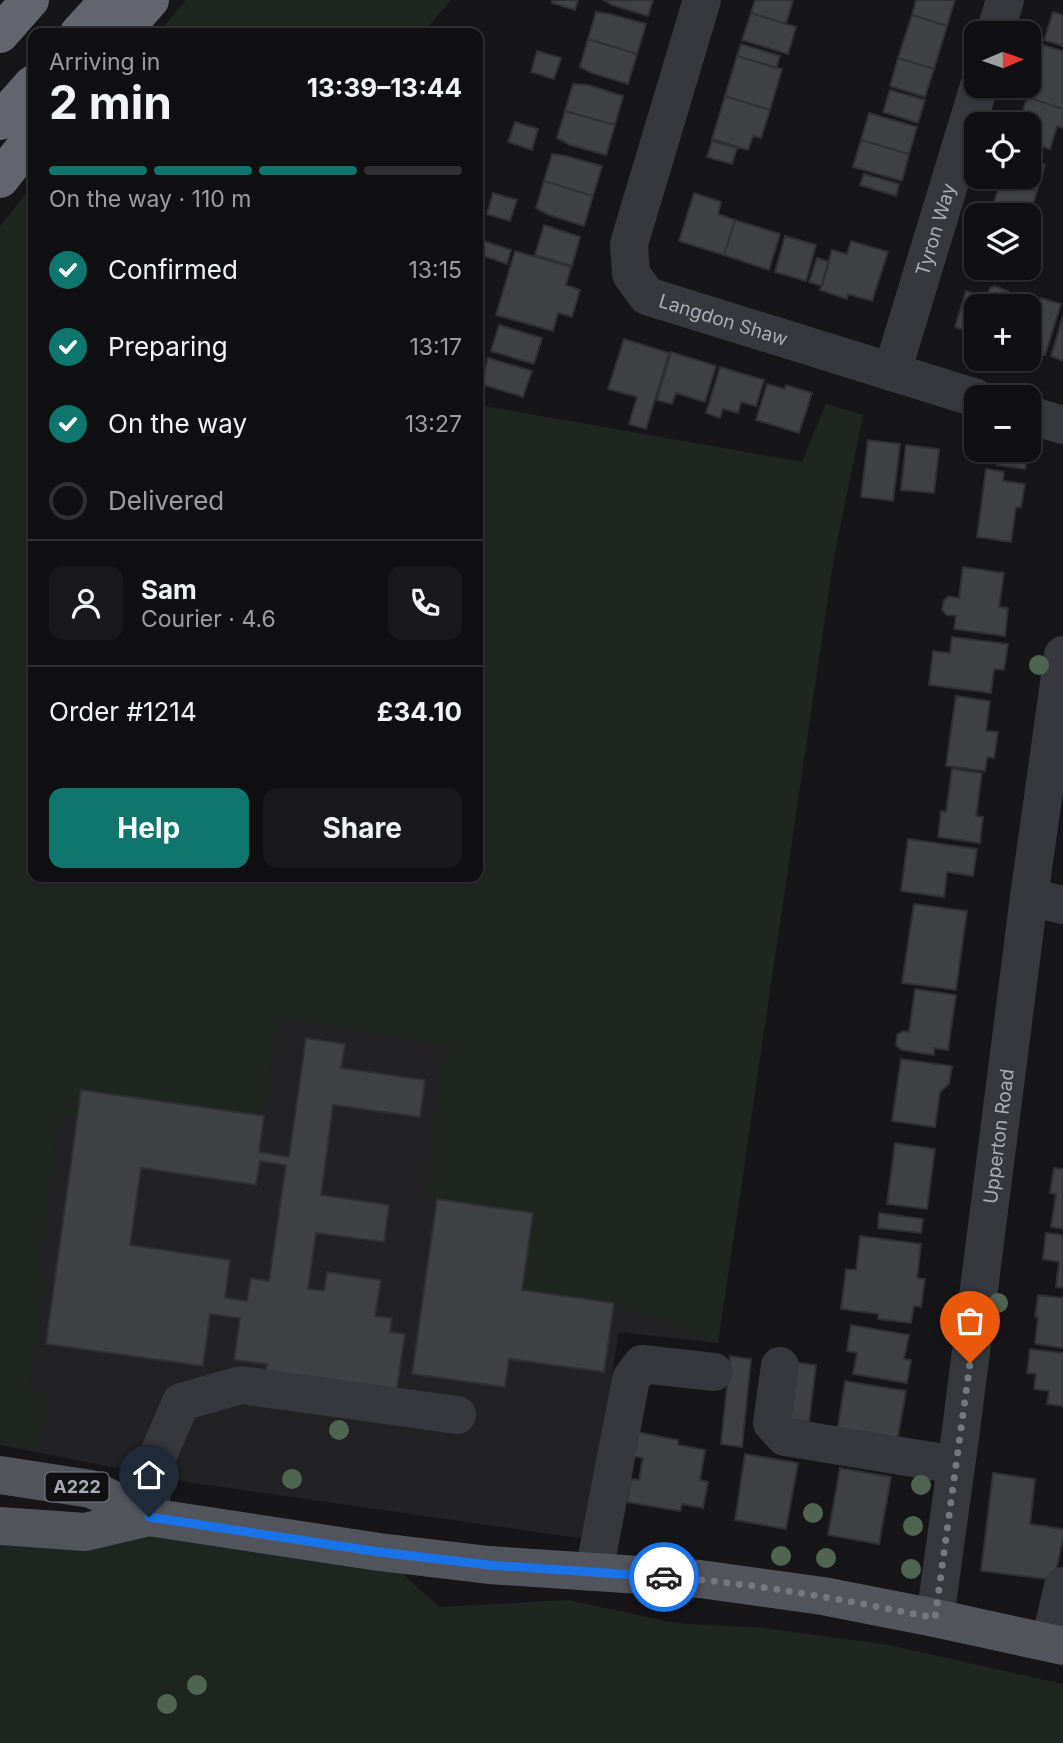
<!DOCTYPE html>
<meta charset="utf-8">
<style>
:root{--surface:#101012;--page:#19191b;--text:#f1f3f6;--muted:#9c9d9f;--line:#303032;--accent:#0f766e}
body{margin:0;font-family:Inter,sans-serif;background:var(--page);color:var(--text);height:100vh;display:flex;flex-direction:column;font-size:26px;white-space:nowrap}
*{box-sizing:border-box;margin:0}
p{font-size:23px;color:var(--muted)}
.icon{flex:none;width:38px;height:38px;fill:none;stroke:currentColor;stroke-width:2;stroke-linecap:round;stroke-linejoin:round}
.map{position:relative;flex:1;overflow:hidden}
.panel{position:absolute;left:28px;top:28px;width:455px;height:854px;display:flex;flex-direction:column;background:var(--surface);border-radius:14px;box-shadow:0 2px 5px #0004,0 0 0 2px var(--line)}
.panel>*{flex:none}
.needle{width:46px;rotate:88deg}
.buttons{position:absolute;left:964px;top:21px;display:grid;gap:14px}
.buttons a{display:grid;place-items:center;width:77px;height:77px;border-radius:14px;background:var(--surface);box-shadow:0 2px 5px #0004,0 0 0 2px var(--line);font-size:35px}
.pin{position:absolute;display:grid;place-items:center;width:60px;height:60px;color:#fff;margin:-72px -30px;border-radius:50% 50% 50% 0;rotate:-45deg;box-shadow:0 0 7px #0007}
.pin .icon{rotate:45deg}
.courier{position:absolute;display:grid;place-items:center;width:70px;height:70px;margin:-35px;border:5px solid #1a73e8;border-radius:50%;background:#fff;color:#222;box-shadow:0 2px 9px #0007}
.summary em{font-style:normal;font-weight:700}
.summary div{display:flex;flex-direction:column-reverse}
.summary{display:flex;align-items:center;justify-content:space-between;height:119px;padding:0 21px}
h1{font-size:46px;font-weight:700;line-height:52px}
.bar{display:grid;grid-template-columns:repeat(4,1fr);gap:10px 7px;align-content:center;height:84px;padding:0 21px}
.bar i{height:9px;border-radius:5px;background:var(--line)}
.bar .current{background:var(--accent)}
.bar p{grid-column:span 4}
.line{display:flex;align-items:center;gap:18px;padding:0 21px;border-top:2px solid var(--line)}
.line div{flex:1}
.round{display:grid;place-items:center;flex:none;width:74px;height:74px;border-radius:14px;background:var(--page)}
ol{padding:0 21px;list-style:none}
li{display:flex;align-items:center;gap:21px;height:77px}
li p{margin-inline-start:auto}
li .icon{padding:7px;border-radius:50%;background:var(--accent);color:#fff;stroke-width:4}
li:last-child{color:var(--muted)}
li i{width:38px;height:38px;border:4px solid var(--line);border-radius:50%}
.primary-button{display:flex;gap:14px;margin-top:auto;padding:14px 21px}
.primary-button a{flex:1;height:80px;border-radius:14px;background:var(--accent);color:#fff;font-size:28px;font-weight:700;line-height:80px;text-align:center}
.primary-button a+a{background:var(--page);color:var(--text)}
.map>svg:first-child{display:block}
.built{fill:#222225}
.green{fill:#1e261f}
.building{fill:#404145;stroke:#303034;stroke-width:2;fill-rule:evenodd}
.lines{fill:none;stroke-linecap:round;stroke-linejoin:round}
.minor{stroke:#37383d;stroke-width:38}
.major{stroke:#53555c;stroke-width:38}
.highway{stroke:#63666e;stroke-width:38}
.tree{fill:#506452}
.done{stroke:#757880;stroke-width:7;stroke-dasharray:0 12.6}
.route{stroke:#1a73e8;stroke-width:9}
.labels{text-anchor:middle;stroke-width:6;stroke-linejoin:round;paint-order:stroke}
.shield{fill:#111113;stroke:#7b7e86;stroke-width:2}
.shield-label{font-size:18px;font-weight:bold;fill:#a8adb8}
.street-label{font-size:19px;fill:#a8adb8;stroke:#111113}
</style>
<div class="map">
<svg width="1063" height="1743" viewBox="0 0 1063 1743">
<rect width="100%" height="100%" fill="#161618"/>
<path class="built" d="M0,369l33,508h445v-472l324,57 24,-58 37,11 -29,141 -116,787 -99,-11 -34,203 -7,3 -391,-56 -187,-37z"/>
<path class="green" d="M186,0h265l-28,33h-265z
M33,185v692h445v-472l324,57 24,-58 37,11 -29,141 -116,787 -104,-40 -92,-13 11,-77 -108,-15 20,-152 -167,-29 -14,99 -182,-26 -5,28 -17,-3 -23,159 8,1 -16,115 16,3 -5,54 -40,-2v-1219z
M149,1517l230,35 60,55 129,-7 107,23 89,5 125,17 174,39v59h-1063v-217z"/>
<path class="building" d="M552,0h26l-3,10 -23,-7z
M604,0h49l-5,16 -36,-11z
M755,0h38l-7,24 -35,-11z
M916,0h39l-8,26 -35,-11z
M596,12l14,2 36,10 -9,30 -49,-15z
M1053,12l10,3v31l-19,-6z
M751,13l45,14 -8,27 -46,-14z
M912,15l35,11 -13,43 -36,-11z
M588,39l49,15 -9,30 -36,-11 -12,-6z
M741,44l39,12 -4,12 -39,-12z
M1043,45l20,6v58l-36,-12z
M537,51l24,7 -7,21 -23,-7z
M737,56l45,13 -12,41 -45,-14z
M898,58l36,11 -9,28 -35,-11z
M573,84l15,1 35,11 -8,29 -50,-14z
M890,90l35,10 -7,23 -35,-11z
M725,96l45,14 -9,28 -8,-2 -5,14 -36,-11z
M1027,97l36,12v19l-6,-2 -7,23 -21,-6v-19h-10z
M565,111l50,14 -9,30 -36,-10 -13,-7z
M869,113l48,14 -8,27 -48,-14z
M515,122l23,7 -6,21 -24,-8z
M861,140l48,14 -7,27 -49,-14z
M712,141l25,7 -5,16 -25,-7z
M1029,143l9,3 -5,16 12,3 -8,26 -36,-11 1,-3h27z
M552,154l14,2 36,10 -9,30 -49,-15z
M864,174l35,10 -3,12 -36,-11z
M1001,180l36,11 -8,27v-3h-39z
M544,181l49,15 -9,30 -35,-11 -13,-7z
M493,193l24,7 -7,21 -23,-7z
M694,193l27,9 -3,12 17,6 -11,35 -45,-14z
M735,220l45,14 -11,36 -45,-15z
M544,225l36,12 -8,29 -37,-11z
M785,236l31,9 -10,36 -31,-9z
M478,239l33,11 -4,14 -29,-10z
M851,241l37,11 -16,49 -24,-7 -1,5 -27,-9 12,-40 15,4z
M515,251l56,16 -5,18 14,5 -8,27 -14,-4 -5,18 -57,-16z
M817,258l12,4 -7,24 -13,-4z
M994,286l14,5 3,5 -4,10h-31v33l-4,-2 2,-4 -19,-6 11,-36 21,7 3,-10z
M1041,298l20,6 -16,51 -16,-4v-39l8,2z
M1063,316v45l-12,-5z
M499,325l43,13 -8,26 -43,-13z
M624,339l45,14 -23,76 -17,-5 8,-27 -29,-8z
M671,352l45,14 -11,36 -29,-9 -4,11 -15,-4z
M488,358l44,13 -9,26 -42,-13z
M720,367l44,13 -8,26 -15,-4 -3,11 -15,-4 -3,9 -14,-5z
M767,384l18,5 1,-4 26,8 -13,40 -43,-13z
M868,440l32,4 -7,57 -32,-4z
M906,445l33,4 -5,44 -33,-3z
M1000,450h29l-4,19 -28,-4z
M986,469l18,3 -1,9 22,3 -4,23h-5l-5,35 -34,-5z
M963,567l41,6 -5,34 9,1 -3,28 -51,-7 2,-13 -9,-1 -5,-5 2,-10 5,-4 10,2z
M952,637l56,7 -4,26 -10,-1 -3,24 -62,-8 4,-34 17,2z
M956,696l34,5 -4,30 12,1 -4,26 -7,-1 -2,14 -39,-5z
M952,769l30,4 -6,43 7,1 -3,26 -42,-6 3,-26 5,1z
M908,839l69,10 -4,27 -26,-4 -3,25 -43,-6z
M914,904l53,7 -11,79 -54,-7z
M915,989l41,6 -8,55 -14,-2v7l-32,-5 -6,-5 1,-10 6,-4 6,1z
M306,1038l39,6 -4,24 84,12 -5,37 -87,-12 -12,90 68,10 -5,37 -68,-9 -8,56 16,2 3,-19 54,8 -6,36 17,2 -2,14 15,2 -9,60 -131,-18 2,-12 -33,-4 6,-42 -30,-4 -7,52 -157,-22 35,-254 183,26 -5,36 30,5zM260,1161l26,4 -17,116 -18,-3 -4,23 -22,-3 5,-38 -100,-15 11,-77 115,17z
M901,1059l51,7 -3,18 -9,8 -5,35 -43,-6z
M895,1143l40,6 -8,60 -40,-5z
M1054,1168l9,1v60l-12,-2 5,-33 -6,-1z
M437,1199l96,14 -11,77 92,13 -10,69 -95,-13 -4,28 -93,-13z
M879,1213l44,6 -2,14 -43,-5z
M1046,1233l17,2v53l-7,-1 3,-25 -16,-3z
M860,1236l61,8 -4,34 8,1 -4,28 -7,-1 -3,17 -33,-4v-5l-37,-5 5,-40 10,1z
M1038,1295l25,3v50l-28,-4 3,-27h-3z
M851,1325l58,10 -5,24 7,1 -4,23 -54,-9 4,-21 -10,-2z
M1030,1349l33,4v53l-16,-2 2,-13 -15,-2 2,-15 -9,-1z
M730,1356l21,3 -9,88 -21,-3z
M792,1362l24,3 -7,57 -24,-3z
M845,1381l61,10 -10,57 -60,-10z
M636,1432l42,8v5l27,5 -5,30 8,2 -5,26 -21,-4 -2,7 -53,-9 4,-23 8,1 4,-22 -11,-2z
M745,1454l53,9 -12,66 -51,-9z
M840,1468l51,9 -12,67 -51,-9z
M993,1473l42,6 -5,45 33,5v10l-9,41 -73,-9z"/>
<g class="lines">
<g class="minor">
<path id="s1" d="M702,0l-73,244 2,30 16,22 329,102"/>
<path d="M995,33l10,-33"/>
<path id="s2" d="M892,372l87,-286"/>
<path d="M1029,415l34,10"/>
<path d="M1029,897l34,8"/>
<path d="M780,1366l-8,57 13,14 171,28"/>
<path d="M149,1517l7,-57 25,-58 60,-17 216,30"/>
<path d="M594,1572l37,-193 11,-15 72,8"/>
<path id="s3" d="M935,1618l26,-188 68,-533 34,-242"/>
<path d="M1050,1642l13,-56"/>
</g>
<path class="major" d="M0,1475l91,14 58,28 230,35 110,13 211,14 123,17 112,22 128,28
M0,1526l85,6 64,-15"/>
<path class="highway" d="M79,33l30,-33
M121,33l29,-33
M0,34l30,-34
M0,121l33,-37
M0,179l33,-42"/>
</g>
<g class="tree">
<circle cx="1039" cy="665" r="10"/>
<circle cx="998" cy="1303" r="10"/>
<circle cx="339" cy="1430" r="10"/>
<circle cx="292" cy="1479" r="10"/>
<circle cx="921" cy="1485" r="10"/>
<circle cx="813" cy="1513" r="10"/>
<circle cx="913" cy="1526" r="10"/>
<circle cx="781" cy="1556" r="10"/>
<circle cx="826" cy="1558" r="10"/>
<circle cx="911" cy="1569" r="10"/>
<circle cx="197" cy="1685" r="10"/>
<circle cx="167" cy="1704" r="10"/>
</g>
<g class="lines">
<path class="done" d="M664,1577c92,6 181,23 271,41l35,-255"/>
<path class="route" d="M149,1517l230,35 110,13 175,12"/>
</g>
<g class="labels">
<rect class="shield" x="45.5" y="1472.5" width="63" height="29" rx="5"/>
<g class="shield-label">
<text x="77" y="1493">A222</text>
</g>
<g class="street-label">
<text dy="7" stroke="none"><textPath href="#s2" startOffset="149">Tyron Way</textPath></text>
<text dy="7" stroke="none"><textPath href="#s1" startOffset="392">Langdon Shaw</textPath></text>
<text dy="7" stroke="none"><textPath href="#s3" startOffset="486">Upperton Road</textPath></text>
</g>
</g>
</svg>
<div class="buttons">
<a><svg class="needle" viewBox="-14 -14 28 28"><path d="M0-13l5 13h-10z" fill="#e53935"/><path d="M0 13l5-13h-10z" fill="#9c9d9f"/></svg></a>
<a><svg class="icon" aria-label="locate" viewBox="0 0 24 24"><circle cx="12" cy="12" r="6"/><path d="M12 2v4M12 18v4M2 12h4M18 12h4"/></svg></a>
<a><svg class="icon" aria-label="layers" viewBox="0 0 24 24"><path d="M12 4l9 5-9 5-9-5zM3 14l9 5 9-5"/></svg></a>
<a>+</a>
<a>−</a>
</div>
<div class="pin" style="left:970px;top:1363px;background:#ea580c"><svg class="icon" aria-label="bag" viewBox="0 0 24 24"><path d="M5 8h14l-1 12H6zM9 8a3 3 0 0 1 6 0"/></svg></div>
<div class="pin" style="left:149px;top:1517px;background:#1f2937"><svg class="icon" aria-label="home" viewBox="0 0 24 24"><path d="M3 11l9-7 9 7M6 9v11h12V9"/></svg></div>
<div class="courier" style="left:664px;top:1577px"><svg class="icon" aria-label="car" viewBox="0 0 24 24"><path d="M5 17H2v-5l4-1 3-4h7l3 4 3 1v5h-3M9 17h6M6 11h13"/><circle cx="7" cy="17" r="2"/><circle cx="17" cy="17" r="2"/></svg></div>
<section class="panel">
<div class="summary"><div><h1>2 min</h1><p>Arriving in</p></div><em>13:39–13:44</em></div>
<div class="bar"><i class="current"></i><i class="current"></i><i class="current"></i><i></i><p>On the way · 110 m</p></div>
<ol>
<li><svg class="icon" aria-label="check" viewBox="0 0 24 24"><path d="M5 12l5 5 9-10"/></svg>Confirmed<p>13:15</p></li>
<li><svg class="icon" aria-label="check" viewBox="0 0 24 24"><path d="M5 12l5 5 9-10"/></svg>Preparing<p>13:17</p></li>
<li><svg class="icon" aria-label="check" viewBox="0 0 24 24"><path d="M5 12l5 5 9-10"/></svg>On the way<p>13:27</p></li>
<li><i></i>Delivered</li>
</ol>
<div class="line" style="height:126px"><a class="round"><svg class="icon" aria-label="person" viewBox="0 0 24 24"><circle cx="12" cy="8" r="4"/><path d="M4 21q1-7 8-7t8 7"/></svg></a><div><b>Sam</b><p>Courier · 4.6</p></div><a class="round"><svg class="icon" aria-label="phone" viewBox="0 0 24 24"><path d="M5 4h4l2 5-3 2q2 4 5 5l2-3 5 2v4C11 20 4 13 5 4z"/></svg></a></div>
<div class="line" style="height:91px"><div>Order #1214</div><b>£34.10</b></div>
<div class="primary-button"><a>Help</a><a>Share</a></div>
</section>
</div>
